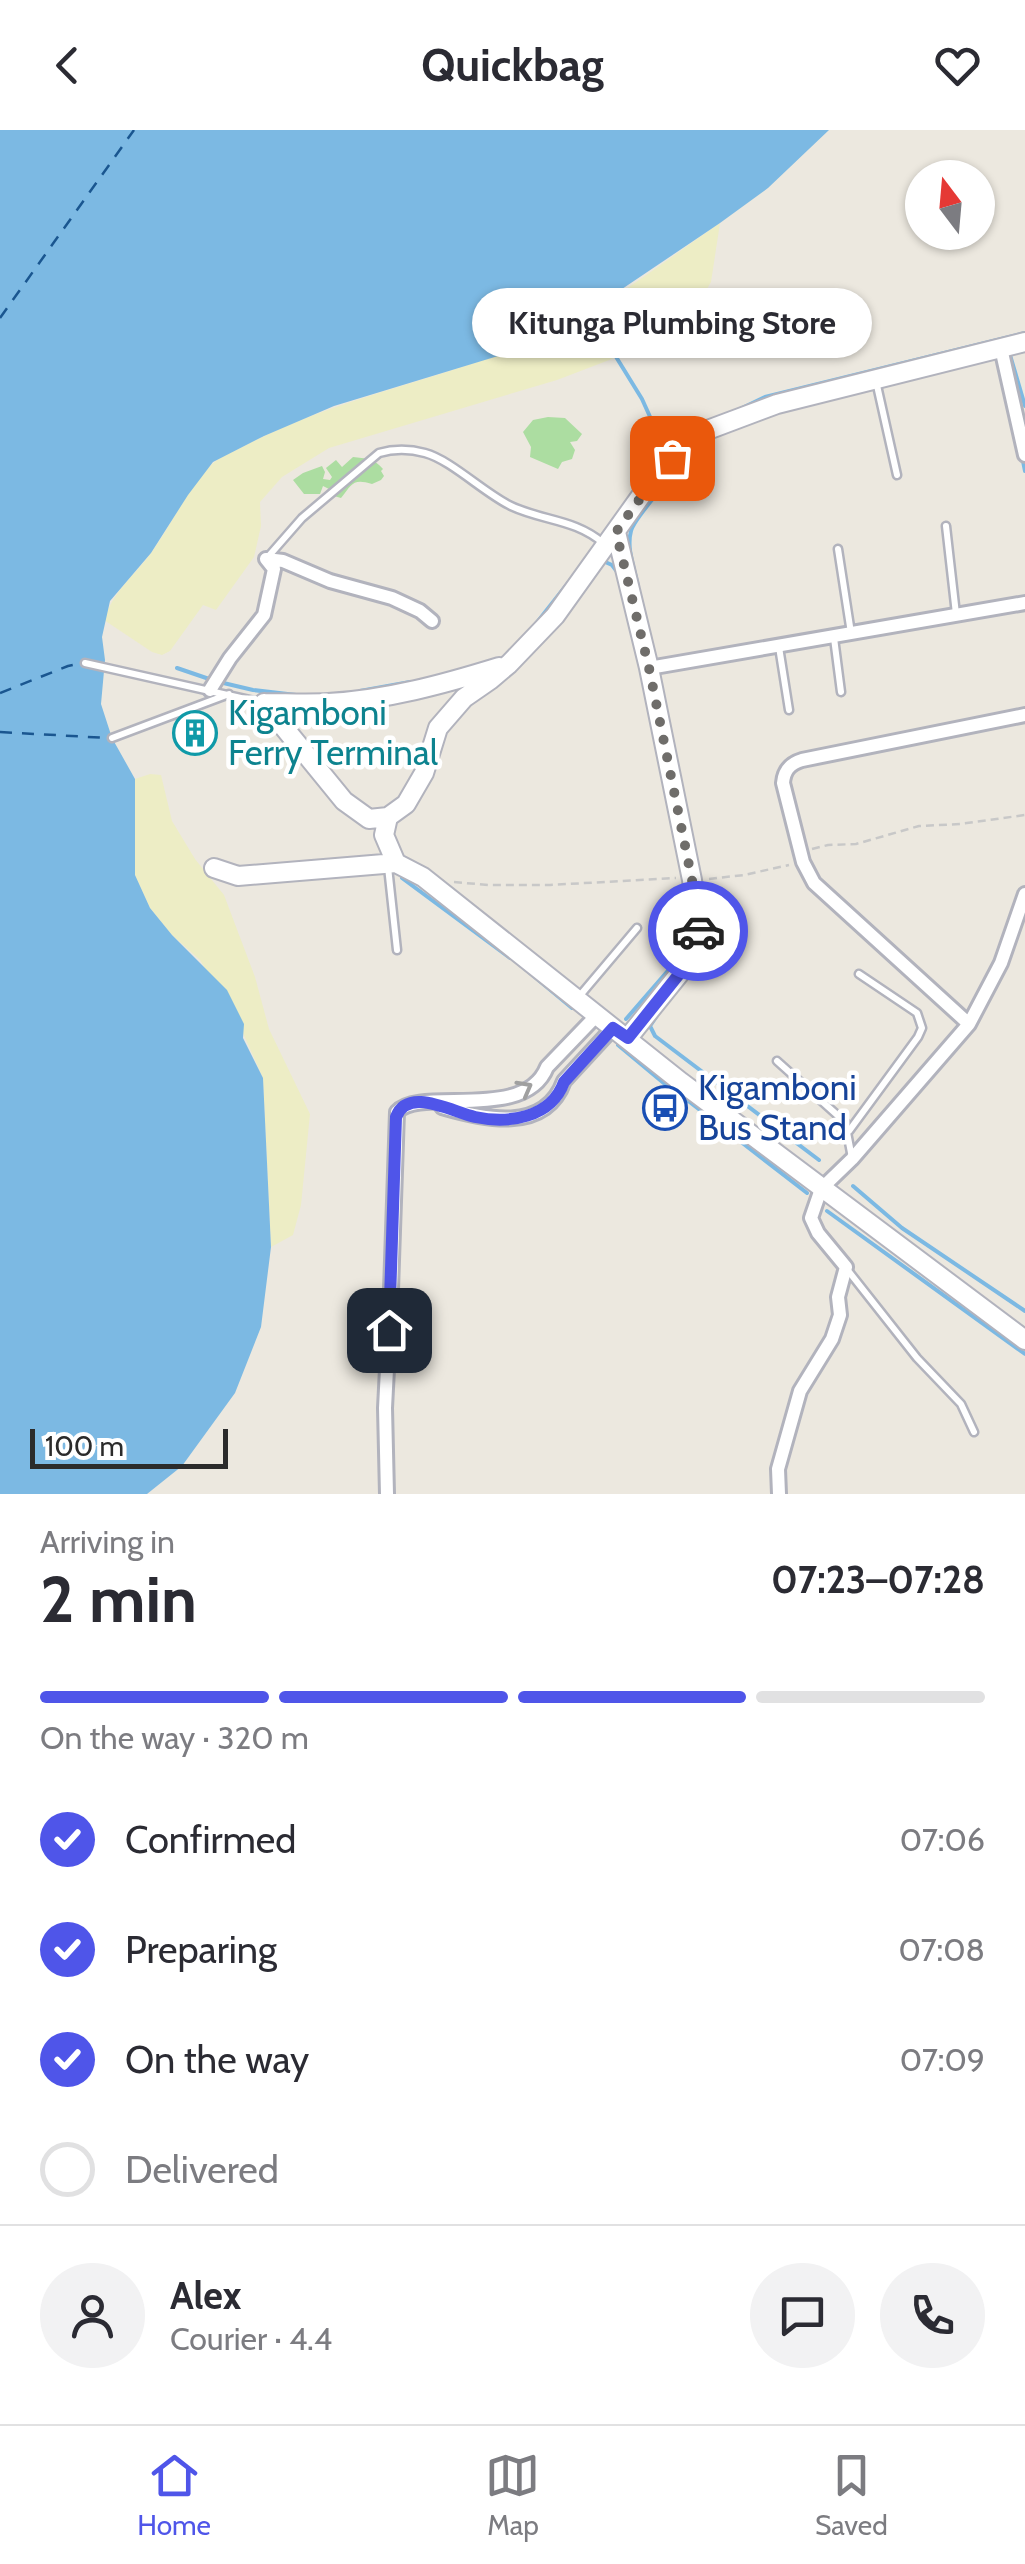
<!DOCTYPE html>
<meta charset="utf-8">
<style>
:root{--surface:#fff;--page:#f2f2f3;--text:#2b2b33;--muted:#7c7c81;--line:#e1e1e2;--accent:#4f55e9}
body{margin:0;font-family:Cabin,sans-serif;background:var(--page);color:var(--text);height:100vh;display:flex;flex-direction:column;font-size:38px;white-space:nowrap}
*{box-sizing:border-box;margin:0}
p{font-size:32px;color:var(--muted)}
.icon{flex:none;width:55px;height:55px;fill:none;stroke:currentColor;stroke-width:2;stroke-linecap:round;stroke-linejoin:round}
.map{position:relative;height:1364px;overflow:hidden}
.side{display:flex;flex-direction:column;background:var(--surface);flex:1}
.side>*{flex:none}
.needle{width:65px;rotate:344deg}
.controls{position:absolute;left:905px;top:30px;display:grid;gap:20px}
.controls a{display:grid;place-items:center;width:90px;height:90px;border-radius:50%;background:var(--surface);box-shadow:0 2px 8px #0004;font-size:50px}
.scale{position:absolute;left:30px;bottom:25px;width:198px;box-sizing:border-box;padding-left:10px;border:5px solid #2b2b2b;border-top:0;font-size:28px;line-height:35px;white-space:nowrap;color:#2b2b2b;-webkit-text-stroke:8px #fff;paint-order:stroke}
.pin{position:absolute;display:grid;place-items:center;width:85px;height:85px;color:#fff;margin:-42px;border-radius:20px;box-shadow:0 5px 15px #0006}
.courier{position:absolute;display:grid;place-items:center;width:100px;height:100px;margin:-50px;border:8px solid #4f55e9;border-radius:50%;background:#fff;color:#222;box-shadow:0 2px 12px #0007}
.bubble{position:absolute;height:70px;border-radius:35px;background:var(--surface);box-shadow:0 2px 8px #0004;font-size:32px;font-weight:700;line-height:70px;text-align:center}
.headline em{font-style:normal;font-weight:700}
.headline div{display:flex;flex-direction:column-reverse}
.headline{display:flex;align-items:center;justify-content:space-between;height:170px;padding:0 40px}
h1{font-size:65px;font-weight:700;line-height:75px}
.bar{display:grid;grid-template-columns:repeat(4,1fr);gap:15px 10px;align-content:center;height:120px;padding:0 40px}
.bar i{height:12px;border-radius:8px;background:var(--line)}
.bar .current{background:var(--accent)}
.bar p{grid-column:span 4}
.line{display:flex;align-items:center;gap:25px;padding:0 40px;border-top:2px solid var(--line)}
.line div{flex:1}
.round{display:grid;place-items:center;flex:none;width:105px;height:105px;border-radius:52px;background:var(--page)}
ol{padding:0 40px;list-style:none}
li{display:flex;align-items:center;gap:30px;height:110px}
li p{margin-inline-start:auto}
li .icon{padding:10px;border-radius:50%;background:var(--accent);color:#fff;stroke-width:4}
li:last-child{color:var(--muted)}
li i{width:55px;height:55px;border:5px solid var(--line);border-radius:50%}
header{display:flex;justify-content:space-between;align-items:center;height:130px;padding:0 40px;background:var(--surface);font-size:45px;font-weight:700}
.tabs{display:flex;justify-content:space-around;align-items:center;height:140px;border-top:2px solid var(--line);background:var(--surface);font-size:28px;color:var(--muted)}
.tabs a{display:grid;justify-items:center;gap:5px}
.tabs .current{color:var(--accent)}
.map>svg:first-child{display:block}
.green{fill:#acdda1}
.sand{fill:#ededc5}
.water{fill:#7cb9e3}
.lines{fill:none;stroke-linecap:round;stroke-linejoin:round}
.stream{stroke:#7cb9e3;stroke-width:4}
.ferry{stroke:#1a5690;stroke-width:2.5;stroke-dasharray:12 10;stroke-linecap:butt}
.service-casing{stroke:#b2b3bd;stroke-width:11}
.minor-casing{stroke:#b2b3bd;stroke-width:18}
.secondary-casing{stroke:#b2b3bd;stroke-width:22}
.path{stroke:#c8c8c8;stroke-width:2.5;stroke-dasharray:8 5;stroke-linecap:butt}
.service{stroke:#fff;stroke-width:6}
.minor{stroke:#fff;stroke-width:12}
.secondary{stroke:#fff;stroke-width:18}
.oneway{stroke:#a0a0a0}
.done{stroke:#6f6d6a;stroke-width:10;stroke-dasharray:0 18}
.route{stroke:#4f55e9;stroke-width:12}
.labels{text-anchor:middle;stroke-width:9;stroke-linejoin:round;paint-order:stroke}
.culture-label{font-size:35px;fill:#0d838f;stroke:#fff;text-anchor:start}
.transit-label{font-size:35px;fill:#164399;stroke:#fff;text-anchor:start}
</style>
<header><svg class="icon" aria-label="back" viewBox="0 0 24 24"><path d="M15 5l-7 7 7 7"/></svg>Quickbag<svg class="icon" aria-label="heart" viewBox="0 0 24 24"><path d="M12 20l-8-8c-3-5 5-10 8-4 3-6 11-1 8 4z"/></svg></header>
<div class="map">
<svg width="1025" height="1364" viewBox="0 0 1025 1364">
<rect width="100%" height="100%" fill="#ece8df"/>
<path class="green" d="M548,287l17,1 17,16 -5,7 -7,1 5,8 -3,9 -10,3 -4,7 -28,-12 1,-10 -8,-15 10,-12z
M353,327c12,1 22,2 30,12l-2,2 3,5 -3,4 -9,4c-19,-6 -20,0 -31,14l-7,-2 -3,-6 -8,-4 -3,8h-16l-11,-14 10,-7 19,-7 3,6 -2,7 7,1 2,-3 -6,-9 10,-8 6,7z"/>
<path class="sand" d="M720,93l-9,59 -18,31 -55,36 -81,31 -228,68 -47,29 -22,25 1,24 -7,31 -38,53 -13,-5 -33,46 -8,4 -10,-3 -48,-32c10,-30 29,-43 47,-67 21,-29 35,-62 60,-88 10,-10 27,-15 39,-22 93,-48 197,-64 292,-106 64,-29 121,-75 178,-114z
M150,644l11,1 11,46 23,38 29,36 31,82 14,52 41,85 -9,91 -8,30 -22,12 -8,-169 -21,-47 -42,-71 -28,-25 -22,-27 -15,-33v-96z"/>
<path class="water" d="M0,0h829l-61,58 -48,35 -141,95 -81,38 -164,50 -70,30 -51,26 -25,33 -37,58 -41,48 -8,36 3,23 -4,44 11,34 23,41v96l15,33 22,27 55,55 17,34 -1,14 20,40 8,169 -10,80 -26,66 -53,73 -35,28h-147z"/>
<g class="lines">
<path class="stream" d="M589,183l53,86 23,51
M1010,225l15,51
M740,279l25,-12 260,-64
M661,324l14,-10
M1022,326l3,15
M603,431l9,4 6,8
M638,457c-3,-18 -12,-38 -7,-56 3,-13 58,-76 71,-87
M531,500l41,-52
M177,538l38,13 38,9 43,5
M360,561l50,-9
M402,748l108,80
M700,829c11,-15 8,-30 4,-48
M518,833l54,45
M658,884l-8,12 5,10 164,124
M626,889l59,-68
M618,915l48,40
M678,963l129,100
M853,1056l49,42 123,83
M827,1081l198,143"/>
<path class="ferry" d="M0,188l134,-188
M0,563l68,-27 15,-3
M0,602l108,6"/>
<g class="service-casing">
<path id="service" d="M876,251l21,94
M946,396l10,88
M838,419l13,84
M267,428l35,-40 77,-65c14,-4 31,-4 46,0 26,7 59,40 86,53 32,15 64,13 92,37
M834,508l7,54
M779,517l10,63
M85,533l174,39
M112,608l117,-44
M388,737l9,83
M577,869l60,-71
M777,931l68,61 7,36
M665,978l15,-24
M849,1001l69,-94 4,-9 -5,-15 -58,-39
M846,1138l71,90 44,46 13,28"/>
</g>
<g class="minor-casing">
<path id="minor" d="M1001,218l24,107
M649,538l376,-65
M210,560l20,-32 34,-43 10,-46 -8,-10 17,2 47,20 62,17 28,13 12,10
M969,894l-155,-141 -11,-21 -20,-79c1,-12 6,-19 19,-23l223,-45
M442,977c41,12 103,27 122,-26l49,-53
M387,1364l-2,-86 6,-118 6,-178c23,-26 128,11 150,-45l49,-51
M779,1364l-1,-25 22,-78 32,-52 8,-24 -2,-18 8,-30 -28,-34 -7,-15 10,-29 31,-30 117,-135 32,-61 24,-69"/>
</g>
<g class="secondary-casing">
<path id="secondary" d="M616,402l33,136 43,212 6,50 -6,28 -65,81
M264,573l80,98 25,18 19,-2 18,-13 18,-31 14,-45 26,-30 26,-18 19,-16 46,-48 98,-137 27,-29 25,-19 72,-27 248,-62
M264,573c21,0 43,1 64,0 58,-3 116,-19 171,-36
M388,687l-4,18 12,28
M214,738l24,8 158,-13 27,14 258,205 344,258"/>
</g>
<path class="path" d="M812,719l16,-4 28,-1 63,-18 41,-2 65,-9
M709,749l35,-4 45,-10
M454,752l34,3h62l126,-7"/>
<use href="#service" class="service"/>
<use href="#minor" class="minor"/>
<use href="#secondary" class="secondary"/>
</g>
<defs><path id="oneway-chevron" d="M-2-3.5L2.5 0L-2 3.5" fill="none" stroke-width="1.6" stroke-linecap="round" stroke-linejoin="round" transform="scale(2.5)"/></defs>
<use class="oneway" href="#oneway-chevron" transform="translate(525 958) rotate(-29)"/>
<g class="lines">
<path class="done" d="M672,328l-18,21 -38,53 33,136 43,212 6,51"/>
<path class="route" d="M389,1200l7,-213c12,-31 56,-5 79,0 34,7 76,1 89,-35l49,-54 15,10 64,-80 6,-27"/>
</g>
<defs>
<g id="building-ring" transform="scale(2.25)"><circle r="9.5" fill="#fff" stroke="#0f9aa8" stroke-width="1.5"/><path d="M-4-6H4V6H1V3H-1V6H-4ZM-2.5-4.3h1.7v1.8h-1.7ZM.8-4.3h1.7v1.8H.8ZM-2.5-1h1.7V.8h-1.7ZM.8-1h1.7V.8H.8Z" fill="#0f9aa8"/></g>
<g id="bus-ring" transform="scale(2.25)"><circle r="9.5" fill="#fff" stroke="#1a4fb4" stroke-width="1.5"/><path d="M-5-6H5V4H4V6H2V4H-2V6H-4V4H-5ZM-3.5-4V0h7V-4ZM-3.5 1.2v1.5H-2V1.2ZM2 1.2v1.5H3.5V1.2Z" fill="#1a4fb4"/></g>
</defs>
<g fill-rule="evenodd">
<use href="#building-ring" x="195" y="603"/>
<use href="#bus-ring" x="665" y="978"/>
</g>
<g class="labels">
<g class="culture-label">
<text x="228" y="595">Kigamboni<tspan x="228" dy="40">Ferry Terminal</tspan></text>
</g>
<g class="transit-label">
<text x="698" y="970">Kigamboni<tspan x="698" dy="40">Bus Stand</tspan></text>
</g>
</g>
</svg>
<div class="controls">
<a><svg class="needle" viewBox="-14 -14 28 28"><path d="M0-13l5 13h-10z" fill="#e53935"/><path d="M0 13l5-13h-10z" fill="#7c7c81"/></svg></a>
</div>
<div class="scale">100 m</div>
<div class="pin" style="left:672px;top:328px;background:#ea580c"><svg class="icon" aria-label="bag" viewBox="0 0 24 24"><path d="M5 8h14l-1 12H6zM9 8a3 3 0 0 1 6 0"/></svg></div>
<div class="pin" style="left:389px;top:1200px;background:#1f2937"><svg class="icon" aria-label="home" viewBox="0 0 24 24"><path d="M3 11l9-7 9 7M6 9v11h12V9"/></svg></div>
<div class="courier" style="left:698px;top:801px"><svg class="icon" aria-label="car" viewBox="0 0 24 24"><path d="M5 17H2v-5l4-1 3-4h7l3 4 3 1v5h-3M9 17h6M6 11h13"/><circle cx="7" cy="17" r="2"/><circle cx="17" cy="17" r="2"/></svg></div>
<div class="bubble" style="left:472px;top:158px;width:400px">Kitunga Plumbing Store</div>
</div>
<section class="side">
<div class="headline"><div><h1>2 min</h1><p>Arriving in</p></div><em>07:23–07:28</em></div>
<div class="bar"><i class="current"></i><i class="current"></i><i class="current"></i><i></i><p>On the way · 320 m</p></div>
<ol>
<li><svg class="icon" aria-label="check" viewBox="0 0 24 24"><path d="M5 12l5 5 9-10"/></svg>Confirmed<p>07:06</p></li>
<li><svg class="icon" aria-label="check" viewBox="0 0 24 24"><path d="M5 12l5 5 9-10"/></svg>Preparing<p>07:08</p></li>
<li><svg class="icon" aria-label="check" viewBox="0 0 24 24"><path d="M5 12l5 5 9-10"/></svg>On the way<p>07:09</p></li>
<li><i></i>Delivered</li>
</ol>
<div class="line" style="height:180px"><a class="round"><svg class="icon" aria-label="person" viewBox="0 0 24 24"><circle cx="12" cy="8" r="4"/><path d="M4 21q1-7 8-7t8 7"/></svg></a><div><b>Alex</b><p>Courier · 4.4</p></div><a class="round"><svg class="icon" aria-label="chat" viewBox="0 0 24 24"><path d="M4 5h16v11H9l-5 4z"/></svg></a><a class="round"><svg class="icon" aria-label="phone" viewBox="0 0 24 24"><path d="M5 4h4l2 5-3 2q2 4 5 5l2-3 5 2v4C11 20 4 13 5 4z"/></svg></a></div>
</section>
<nav class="tabs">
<a class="current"><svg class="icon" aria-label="home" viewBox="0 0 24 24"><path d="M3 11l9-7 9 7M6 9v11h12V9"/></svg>Home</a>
<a><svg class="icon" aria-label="map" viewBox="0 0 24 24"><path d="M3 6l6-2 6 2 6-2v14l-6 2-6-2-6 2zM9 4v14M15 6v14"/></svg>Map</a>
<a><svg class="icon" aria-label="saved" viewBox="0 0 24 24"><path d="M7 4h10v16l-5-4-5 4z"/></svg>Saved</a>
</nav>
